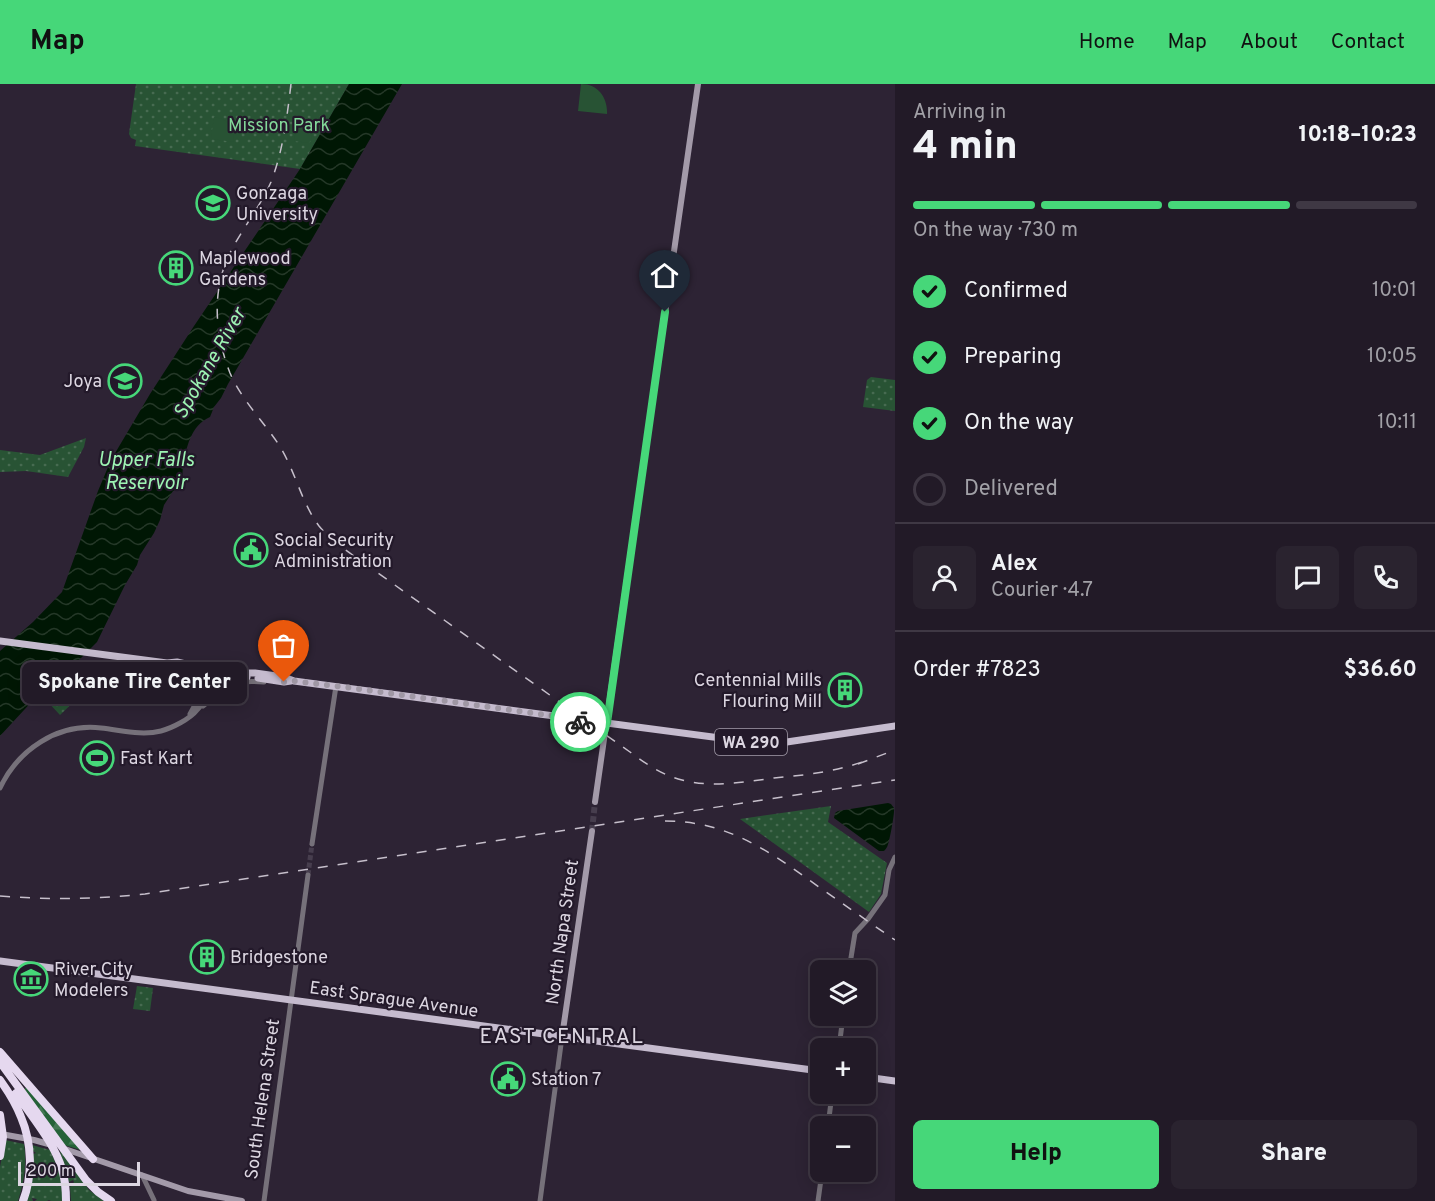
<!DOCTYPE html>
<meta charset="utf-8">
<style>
:root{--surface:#221a27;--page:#2a232f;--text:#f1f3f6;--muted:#a2a1a7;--line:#3f3844;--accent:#46d779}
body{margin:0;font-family:Overpass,sans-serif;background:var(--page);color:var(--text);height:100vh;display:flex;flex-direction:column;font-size:22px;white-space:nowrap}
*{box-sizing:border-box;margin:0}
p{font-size:20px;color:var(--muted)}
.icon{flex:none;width:33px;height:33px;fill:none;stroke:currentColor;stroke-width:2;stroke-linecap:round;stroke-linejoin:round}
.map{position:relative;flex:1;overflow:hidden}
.details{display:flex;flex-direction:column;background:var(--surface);width:540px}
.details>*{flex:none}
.tools{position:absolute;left:810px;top:876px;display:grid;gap:12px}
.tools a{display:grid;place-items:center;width:66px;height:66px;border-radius:9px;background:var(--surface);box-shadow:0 3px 15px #0003,0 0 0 2px var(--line);font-size:30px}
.scale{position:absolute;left:18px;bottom:15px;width:122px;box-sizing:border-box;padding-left:6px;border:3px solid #dcd6e1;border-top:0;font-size:16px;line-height:21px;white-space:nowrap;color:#dcd6e1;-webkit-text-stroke:4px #23192a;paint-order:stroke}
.pin{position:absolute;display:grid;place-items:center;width:51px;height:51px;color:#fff;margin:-62px -26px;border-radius:50% 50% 50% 0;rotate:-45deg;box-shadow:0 0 6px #0007}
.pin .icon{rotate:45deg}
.courier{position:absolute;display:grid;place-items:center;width:60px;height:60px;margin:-30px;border:4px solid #46d779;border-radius:50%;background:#fff;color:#222;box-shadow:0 2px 8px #0007}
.bubble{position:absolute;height:42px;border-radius:9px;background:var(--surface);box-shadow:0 3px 15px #0003,0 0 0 2px var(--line);font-size:20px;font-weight:800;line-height:42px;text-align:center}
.headline em{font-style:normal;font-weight:800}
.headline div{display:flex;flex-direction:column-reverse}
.headline{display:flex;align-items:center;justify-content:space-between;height:102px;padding:0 18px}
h1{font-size:39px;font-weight:800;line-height:45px}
.bar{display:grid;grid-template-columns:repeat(4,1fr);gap:9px 6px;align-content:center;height:72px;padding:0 18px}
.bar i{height:8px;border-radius:4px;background:var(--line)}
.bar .current{background:var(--accent)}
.bar p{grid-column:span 4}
.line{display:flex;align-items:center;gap:15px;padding:0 18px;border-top:2px solid var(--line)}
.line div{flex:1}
.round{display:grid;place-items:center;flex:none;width:63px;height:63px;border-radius:9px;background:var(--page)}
ol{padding:0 18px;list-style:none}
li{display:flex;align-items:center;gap:18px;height:66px}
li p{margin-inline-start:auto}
li .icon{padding:6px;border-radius:50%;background:var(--accent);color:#111;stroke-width:4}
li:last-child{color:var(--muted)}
li i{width:33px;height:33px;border:3px solid var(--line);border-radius:50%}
.cta{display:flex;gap:12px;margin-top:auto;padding:12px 18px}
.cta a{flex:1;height:69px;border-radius:9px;background:var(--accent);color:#111;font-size:24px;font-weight:800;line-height:69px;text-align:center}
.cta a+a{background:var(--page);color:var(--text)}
header{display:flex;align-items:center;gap:36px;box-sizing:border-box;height:84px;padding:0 30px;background:var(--accent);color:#111}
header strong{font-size:28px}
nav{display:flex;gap:33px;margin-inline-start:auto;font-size:21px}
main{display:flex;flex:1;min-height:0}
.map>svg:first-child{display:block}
.grass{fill:url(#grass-dots)}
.forest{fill:url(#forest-firs)}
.pitch{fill:#285334}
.water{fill:url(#water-waves)}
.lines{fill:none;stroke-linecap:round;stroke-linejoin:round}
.tertiary-tunnel{stroke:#473e4e;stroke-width:5;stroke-dasharray:5 2.5;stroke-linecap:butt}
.secondary-tunnel{stroke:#473e4e;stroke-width:6;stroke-dasharray:6 3;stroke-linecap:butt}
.tertiary{stroke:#76717a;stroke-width:5}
.secondary{stroke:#a39aa9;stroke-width:6}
.primary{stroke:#c5bbce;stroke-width:7}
.motorway{stroke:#e5d8ef;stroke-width:8}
.rail{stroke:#c6bfcb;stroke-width:1.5;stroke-dasharray:10 10;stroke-linecap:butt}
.done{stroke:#9f97a4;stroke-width:6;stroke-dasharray:0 10.8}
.route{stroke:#46d779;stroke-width:8}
.labels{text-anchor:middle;stroke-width:4.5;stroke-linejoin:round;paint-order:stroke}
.shield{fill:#23192a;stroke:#a49daa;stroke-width:1.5}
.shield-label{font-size:16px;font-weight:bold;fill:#dcd6e1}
.park-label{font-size:18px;fill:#83d99a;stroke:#23192a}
.poi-label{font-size:18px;fill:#dcd6e1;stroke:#23192a;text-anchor:start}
.street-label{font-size:18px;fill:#dcd6e1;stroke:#23192a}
.water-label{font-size:20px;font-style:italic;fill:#9df4b3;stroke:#23192a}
.quarter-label{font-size:21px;letter-spacing:1.5px;fill:#dcd6e1;stroke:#23192a}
</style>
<header>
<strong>Map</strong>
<nav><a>Home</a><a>Map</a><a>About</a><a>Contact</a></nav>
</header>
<main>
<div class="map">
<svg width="895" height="1117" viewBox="0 0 895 1117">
<defs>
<pattern id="grass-dots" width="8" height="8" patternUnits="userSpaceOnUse" patternTransform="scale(1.5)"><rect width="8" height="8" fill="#285334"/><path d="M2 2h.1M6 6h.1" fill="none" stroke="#476b51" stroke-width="1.8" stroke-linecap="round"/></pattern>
<pattern id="forest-firs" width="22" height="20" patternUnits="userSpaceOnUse" patternTransform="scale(1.5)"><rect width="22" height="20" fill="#256238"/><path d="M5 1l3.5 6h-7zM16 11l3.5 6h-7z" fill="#447854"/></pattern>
<pattern id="water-waves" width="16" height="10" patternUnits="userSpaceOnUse" patternTransform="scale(1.5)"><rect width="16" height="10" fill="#001704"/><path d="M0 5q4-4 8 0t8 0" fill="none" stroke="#253828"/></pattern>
</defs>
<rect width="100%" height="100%" fill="#2d2334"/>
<path class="grass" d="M136,0h213l-49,85 -165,-23 1,-6 -5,-2 -2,-4z
M871,293l24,3v31l-32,-4 4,-27z
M86,354l-2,9 -16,30 -42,-6 -26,1v-22l40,5z
M79,583l27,4 -46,44 -13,-14c18,1 15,-12 21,-24 2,-5 6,-7 11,-10z
M831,722l-3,16 59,41 -6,31 -12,18 -129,-93z
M137,902l16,2 -3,23 -17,-2z
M5,1056l19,4c3,20 0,38 -6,57h-18v-34z
M32,1061l18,5 10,24 3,27h-12l-2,-1 -2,1h-12l2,-2 -5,-1 1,3h-7l7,-47 3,-1 -3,-2z
M60,1068l3,1 26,37 15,11h-33l-1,-14 4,-5 -1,-2 -4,2z"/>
<path class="forest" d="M25,1004h2l54,62 -17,-5 -39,-55z"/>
<path class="pitch" d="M581,0c18,0 27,15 26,30l-29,-3z
M298,32l15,3 -2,21 -2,3 -15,-2z
M214,33c14,2 21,11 19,25l-20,-3 -2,-2z"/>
<path class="water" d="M349,0h53l-174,300 -7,14 -7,9 -4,10c-19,8 -24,31 -27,50 -1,7 0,13 -2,20l-8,4 -9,14 -4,15 -6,13 -14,22 -3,10 -12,20 -28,57 -18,18 -14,10 -6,9 -3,9 -4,3 -9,2 -7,4 -36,39v-85l33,-29 29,-30 36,-101 13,-31 39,-66 44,-68 106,-157z
M888,719l3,1c1,2 3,3 3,4 1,4 -5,37 -7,39 -3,5 -3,4 -8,4l-45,-33 1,-5 3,-2z"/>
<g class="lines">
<path class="tertiary-tunnel" d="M308,791l4,-31"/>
<path class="secondary-tunnel" d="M592,747l3,-29"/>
<path class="tertiary" d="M203,622c25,-20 28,-27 61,-24
M190,630l11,-20 1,-10
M0,704c18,-38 57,-65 101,-60 20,2 40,8 60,3 11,-3 29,-12 36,-21 7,-7 11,-15 19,-20
M312,760l24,-158
M849,886l6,-37 13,-14 17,-24 4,-25 6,-13
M839,964l4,-32
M828,1042l4,-32
M142,1091l12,25
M264,1117l44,-326
M540,1117l22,-164
M818,1117l4,-29"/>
<path class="secondary" d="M595,718l103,-718
M562,953l30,-206
M1,1050l33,6 18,5
M62,1064l126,43 54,10"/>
<path class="primary" d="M0,557l167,22c12,6 25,3 33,15
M167,579l10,-1 17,4h20l14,7h27l29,4 10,4 275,37 11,4h19l167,22 14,-1 115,-17
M209,582l-8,6 -1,6 2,6 6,5 8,1 17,-10 14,-3
M258,594l26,4 7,-1
M0,877l820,110
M866,993l29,4"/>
<path class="motorway" d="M0,968l93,107
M0,978l86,118 12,12 13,9
M0,996c8,11 16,24 21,37 11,26 12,58 2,84
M16,1009c15,23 38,49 46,76 3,10 4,21 4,32
M0,1031l3,22 -3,19"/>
<path class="rail" d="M291,0c-4,33 -8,67 -20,98 -11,25 -29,47 -41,71 -19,38 -15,82 0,120 11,26 33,48 49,72 16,25 22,57 40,81 10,12 22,21 35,30l276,196c16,12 32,23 52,28 30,8 62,2 92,-2 31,-3 61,-6 91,-17
M858,680l37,-14
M665,737c64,0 105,31 154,66 26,18 51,36 76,53
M0,812c49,4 96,3 145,-2l750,-114"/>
</g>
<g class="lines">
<path class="done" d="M284,598l10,-1 50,6 225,31 11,4"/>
<path class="route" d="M580,638l27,1 58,-411"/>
</g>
<defs>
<g id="university-ring" transform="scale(1.725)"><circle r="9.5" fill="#23192a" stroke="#46d779" stroke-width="1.5"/><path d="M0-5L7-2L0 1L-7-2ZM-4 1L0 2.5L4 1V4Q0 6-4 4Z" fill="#46d779"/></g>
<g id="building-ring" transform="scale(1.725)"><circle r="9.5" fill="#23192a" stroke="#46d779" stroke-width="1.5"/><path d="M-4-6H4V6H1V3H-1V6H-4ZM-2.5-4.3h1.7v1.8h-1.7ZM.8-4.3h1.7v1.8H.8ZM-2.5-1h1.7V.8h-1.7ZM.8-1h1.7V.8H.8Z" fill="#46d779"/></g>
<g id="school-ring" transform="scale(1.725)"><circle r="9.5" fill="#23192a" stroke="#46d779" stroke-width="1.5"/><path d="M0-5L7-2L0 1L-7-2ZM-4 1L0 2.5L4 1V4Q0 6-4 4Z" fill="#46d779"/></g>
<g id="civic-ring" transform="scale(1.725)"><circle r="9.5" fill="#23192a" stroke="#46d779" stroke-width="1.5"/><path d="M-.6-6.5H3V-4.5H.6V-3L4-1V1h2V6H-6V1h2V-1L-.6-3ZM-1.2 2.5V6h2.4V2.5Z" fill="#46d779"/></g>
<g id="stadium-ring" transform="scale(1.725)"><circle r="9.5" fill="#23192a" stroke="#46d779" stroke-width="1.5"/><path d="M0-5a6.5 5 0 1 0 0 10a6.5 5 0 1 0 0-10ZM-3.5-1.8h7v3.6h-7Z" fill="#46d779"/></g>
<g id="museum-ring" transform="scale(1.725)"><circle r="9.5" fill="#23192a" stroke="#46d779" stroke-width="1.5"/><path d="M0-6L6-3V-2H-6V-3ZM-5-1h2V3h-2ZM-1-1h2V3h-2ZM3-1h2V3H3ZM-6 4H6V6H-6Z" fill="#46d779"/></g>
</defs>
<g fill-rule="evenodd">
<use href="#university-ring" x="213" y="119"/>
<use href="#building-ring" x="176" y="184"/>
<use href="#school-ring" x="125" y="297"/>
<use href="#civic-ring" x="251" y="466"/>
<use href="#building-ring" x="845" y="606"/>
<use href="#stadium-ring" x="97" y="674"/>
<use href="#building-ring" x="207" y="873"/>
<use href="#museum-ring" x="31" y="895"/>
<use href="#civic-ring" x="508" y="995"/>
</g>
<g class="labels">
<rect class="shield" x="715" y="645" width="72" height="26" rx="4.5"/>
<g class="shield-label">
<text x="751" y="664">WA 290</text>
</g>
<g class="park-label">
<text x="279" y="47">Mission Park</text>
</g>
<g class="poi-label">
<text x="236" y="115">Gonzaga<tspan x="236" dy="21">University</tspan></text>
<text x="199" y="180">Maplewood<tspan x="199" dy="21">Gardens</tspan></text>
<text x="102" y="303" text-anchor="end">Joya</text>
<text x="274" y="462">Social Security<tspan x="274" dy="21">Administration</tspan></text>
<text x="822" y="602" text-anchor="end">Centennial Mills<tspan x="822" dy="21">Flouring Mill</tspan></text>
<text x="120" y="680">Fast Kart</text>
<text x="230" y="879">Bridgestone</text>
<text x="54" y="891">River City<tspan x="54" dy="21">Modelers</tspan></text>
<text x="531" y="1001">Station 7</text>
</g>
<g class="street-label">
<text transform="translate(562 848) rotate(-82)" y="6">North Napa Street</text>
<text transform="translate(394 915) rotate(8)" y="6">East Sprague Avenue</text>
<text transform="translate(262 1015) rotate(-82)" y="6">South Helena Street</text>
</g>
<g class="water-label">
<text transform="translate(209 279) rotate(-60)" y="7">Spokane River</text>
<text x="146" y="382">Upper Falls<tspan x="146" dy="23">Reservoir</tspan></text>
</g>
<g class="quarter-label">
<text x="562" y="959">EAST CENTRAL</text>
</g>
</g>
</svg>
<div class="tools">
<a><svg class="icon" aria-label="layers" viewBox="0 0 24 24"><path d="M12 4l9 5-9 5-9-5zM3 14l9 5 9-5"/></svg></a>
<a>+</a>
<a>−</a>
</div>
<div class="scale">200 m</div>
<div class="pin" style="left:284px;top:598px;background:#ea580c"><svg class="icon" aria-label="bag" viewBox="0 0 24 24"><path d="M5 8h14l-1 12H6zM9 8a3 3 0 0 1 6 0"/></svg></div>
<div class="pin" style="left:665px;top:228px;background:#1f2937"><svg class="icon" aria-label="home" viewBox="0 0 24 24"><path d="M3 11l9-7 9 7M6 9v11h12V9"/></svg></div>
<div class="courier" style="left:580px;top:638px"><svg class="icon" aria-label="bike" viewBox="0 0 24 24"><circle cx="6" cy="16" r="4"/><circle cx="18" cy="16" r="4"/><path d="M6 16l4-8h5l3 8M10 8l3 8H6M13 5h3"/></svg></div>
<div class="bubble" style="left:22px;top:578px;width:225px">Spokane Tire Center</div>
</div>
<section class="details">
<div class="headline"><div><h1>4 min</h1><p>Arriving in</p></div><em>10:18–10:23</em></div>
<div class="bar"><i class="current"></i><i class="current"></i><i class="current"></i><i></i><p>On the way · 730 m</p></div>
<ol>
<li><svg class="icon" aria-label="check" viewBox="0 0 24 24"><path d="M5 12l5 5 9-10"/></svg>Confirmed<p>10:01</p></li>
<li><svg class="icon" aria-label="check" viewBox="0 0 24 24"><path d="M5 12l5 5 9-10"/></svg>Preparing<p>10:05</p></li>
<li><svg class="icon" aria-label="check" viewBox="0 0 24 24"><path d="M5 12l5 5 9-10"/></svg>On the way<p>10:11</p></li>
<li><i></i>Delivered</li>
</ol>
<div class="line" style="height:108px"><a class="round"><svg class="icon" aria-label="person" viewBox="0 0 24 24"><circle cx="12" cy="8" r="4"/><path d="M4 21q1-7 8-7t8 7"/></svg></a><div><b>Alex</b><p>Courier · 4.7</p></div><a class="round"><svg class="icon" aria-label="chat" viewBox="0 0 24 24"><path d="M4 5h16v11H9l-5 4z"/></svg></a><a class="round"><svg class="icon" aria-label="phone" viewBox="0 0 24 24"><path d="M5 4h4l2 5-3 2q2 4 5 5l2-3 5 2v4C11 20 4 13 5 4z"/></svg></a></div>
<div class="line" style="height:78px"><div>Order #7823</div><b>$36.60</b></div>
<div class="cta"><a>Help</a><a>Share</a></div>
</section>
</main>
